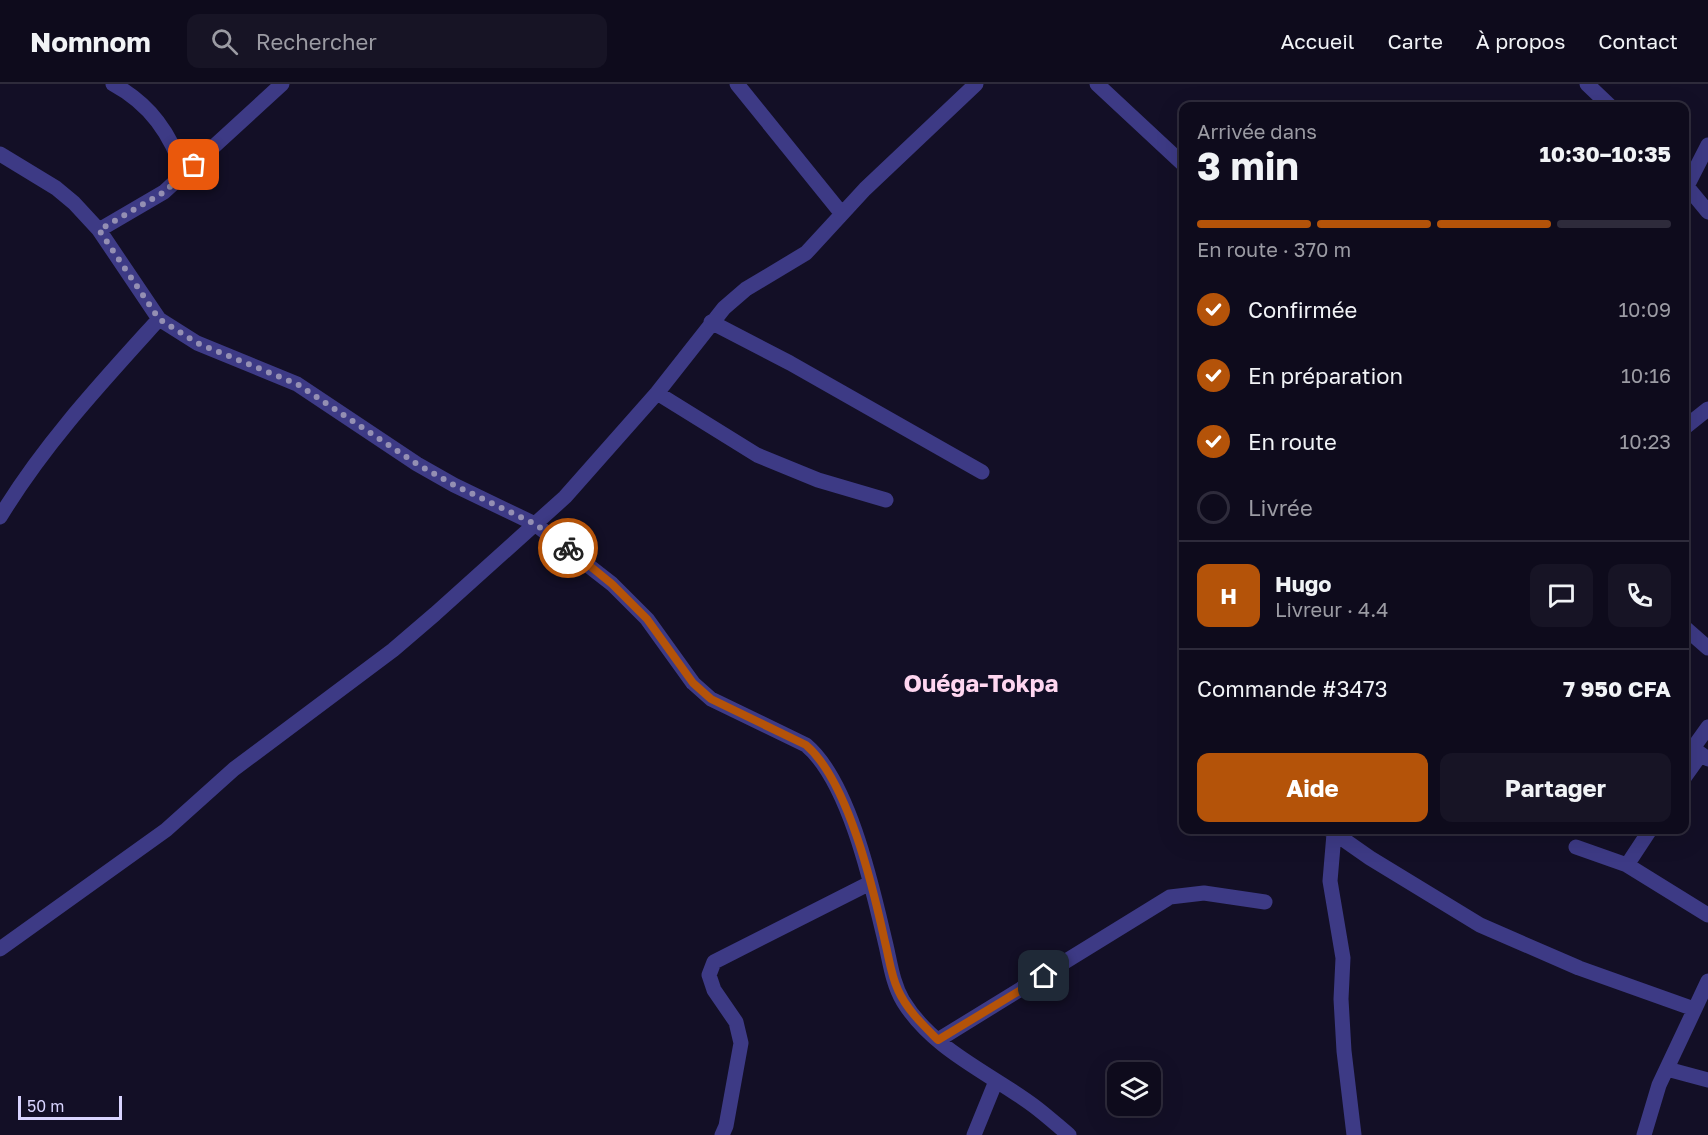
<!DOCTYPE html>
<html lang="fr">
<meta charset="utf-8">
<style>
:root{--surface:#0e0b1c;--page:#171425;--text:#f1f3f6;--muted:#9b9ba3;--line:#2e2b3b;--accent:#b45309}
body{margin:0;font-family:"Golos Text",sans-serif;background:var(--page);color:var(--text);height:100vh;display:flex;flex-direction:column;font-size:22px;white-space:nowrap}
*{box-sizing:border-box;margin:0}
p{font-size:20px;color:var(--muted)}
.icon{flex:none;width:33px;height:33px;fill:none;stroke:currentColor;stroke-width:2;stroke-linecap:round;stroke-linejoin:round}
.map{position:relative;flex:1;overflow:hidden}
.drawer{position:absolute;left:1179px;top:18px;width:510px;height:732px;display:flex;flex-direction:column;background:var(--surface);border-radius:12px;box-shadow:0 6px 24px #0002,0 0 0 2px var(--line)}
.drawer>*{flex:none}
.controls{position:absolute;left:1107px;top:978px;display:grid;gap:12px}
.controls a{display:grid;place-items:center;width:54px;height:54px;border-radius:12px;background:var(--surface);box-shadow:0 6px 24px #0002,0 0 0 2px var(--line);font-size:30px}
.scale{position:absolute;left:18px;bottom:15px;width:104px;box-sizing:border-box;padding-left:6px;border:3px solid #d9d4ff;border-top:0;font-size:16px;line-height:21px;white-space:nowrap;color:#d9d4ff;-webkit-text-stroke:4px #130f26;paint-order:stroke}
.pin{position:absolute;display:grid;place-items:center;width:51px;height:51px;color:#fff;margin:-26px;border-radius:12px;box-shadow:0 3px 9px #0006}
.courier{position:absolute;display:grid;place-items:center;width:60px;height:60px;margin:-30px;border:4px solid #b45309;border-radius:50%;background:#fff;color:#222;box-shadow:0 2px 8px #0007}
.summary em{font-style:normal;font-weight:700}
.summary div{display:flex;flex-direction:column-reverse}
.summary{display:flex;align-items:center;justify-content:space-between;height:102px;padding:0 18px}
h1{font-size:39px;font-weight:700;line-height:45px}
.bar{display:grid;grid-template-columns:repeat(4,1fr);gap:9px 6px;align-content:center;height:72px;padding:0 18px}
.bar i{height:8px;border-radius:4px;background:var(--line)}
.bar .current{background:var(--accent)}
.bar p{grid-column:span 4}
.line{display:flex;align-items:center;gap:15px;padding:0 18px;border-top:2px solid var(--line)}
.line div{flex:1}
.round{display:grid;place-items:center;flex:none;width:63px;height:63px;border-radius:12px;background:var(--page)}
ol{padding:0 18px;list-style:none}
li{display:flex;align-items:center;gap:18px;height:66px}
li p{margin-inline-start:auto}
li .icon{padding:6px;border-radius:50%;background:var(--accent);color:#fff;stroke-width:4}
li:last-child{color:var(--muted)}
li i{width:33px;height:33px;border:3px solid var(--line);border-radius:50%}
.cta{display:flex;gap:12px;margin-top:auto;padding:12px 18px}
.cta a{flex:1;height:69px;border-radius:12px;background:var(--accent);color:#fff;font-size:24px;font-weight:700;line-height:69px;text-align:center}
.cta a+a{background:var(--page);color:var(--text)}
header{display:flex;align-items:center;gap:36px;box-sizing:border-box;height:84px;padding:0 30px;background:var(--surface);border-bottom:2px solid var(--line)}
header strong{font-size:28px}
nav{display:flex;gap:33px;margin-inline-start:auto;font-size:21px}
.search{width:420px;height:54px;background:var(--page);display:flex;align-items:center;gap:15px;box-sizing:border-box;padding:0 21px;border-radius:12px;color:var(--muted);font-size:22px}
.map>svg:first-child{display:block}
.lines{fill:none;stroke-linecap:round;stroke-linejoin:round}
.minor{stroke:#3d3a85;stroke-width:15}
.done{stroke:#948fb3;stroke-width:6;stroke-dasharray:0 10.8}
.route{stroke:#b45309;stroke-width:8}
.labels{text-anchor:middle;stroke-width:5;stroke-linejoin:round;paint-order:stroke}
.quarter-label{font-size:24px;font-weight:bold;fill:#ffd6f0;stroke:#130f26}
</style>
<header>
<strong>Nomnom</strong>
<div class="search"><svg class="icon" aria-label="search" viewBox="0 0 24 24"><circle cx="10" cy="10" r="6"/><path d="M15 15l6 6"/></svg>Rechercher</div>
<nav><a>Accueil</a><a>Carte</a><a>À propos</a><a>Contact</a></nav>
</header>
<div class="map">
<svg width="1708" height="1051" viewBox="0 0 1708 1051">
<rect width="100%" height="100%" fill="#130f26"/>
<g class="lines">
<path class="minor" d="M113,0c37,20 58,50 71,90
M737,0l105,130
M1097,0l87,81
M1587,0l23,22
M0,70l56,34 18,15 25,27 60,89 38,24 100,41 120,80 37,21 81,39 77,60 35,35 46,64 18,16 95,46c43,36 66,141 79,196 5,20 7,41 18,60 30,49 87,72 131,105 12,9 23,19 35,29
M1684,99l24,29
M1687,102l21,-41
M99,146l65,-38 118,-108
M711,238l79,41 192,109
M657,309l100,62 61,25 68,20
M1684,344l24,-19
M0,433c44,-73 102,-135 159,-198
M1684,543l24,21
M1684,658l24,17
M1693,664l15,-21
M1684,694l17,-24
M1330,746l40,28 110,67 99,43 115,41
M1334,750l-4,47 13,77 -2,41 3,52 10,84
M1576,763l51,18 81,50
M1627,781l23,-35
M0,865l166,-119 68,-61 159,-119 42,-36 130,-117 92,-104 67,-85 22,-19 60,-36 59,-64 111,-105
M938,956l232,-143 34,-4 61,9
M1667,985l41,11
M722,1051l4,-9 15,-83 -5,-21 -22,-32 -5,-15 5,-13 156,-79
M974,1051l22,-54
M1644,1051l15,-50 49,-104"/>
</g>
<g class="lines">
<path class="done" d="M194,81l-30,27 -65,38 60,89 38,24 100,41 120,80 37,21 81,39 33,24"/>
<path class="route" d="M568,464l44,36 35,35 46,64 18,16 95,46c42,36 67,142 79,197 4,16 6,33 13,48 9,20 25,35 40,50l106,-64"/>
</g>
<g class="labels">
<g class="quarter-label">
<text x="981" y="608">Ouéga-Tokpa</text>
</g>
</g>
</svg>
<div class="controls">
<a><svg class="icon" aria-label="layers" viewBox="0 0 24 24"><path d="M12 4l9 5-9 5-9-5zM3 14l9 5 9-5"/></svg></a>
</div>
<div class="scale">50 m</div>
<div class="pin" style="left:194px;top:81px;background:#ea580c"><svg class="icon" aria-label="bag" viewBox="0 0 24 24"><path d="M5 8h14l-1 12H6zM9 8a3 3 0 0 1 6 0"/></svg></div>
<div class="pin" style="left:1044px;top:892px;background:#1f2937"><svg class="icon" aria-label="home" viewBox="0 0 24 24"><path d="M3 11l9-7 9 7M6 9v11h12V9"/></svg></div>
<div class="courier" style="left:568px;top:464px"><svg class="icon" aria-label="bike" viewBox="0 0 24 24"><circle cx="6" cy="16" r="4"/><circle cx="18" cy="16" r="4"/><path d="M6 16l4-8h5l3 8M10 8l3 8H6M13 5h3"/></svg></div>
<section class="drawer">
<div class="summary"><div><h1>3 min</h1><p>Arrivée dans</p></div><em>10:30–10:35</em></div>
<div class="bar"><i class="current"></i><i class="current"></i><i class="current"></i><i></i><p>En route · 370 m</p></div>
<ol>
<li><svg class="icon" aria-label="check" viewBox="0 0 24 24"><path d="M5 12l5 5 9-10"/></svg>Confirmée<p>10:09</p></li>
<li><svg class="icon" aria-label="check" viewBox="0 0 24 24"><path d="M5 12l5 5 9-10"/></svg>En préparation<p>10:16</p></li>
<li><svg class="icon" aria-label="check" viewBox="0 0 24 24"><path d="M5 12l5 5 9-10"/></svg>En route<p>10:23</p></li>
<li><i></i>Livrée</li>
</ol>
<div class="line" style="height:108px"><b class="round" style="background:var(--accent);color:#fff">H</b><div><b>Hugo</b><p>Livreur · 4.4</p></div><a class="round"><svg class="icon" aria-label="chat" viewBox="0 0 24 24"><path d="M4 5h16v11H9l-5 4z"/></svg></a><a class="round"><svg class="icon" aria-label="phone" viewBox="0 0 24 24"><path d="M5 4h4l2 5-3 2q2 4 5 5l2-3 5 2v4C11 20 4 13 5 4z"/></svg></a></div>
<div class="line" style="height:78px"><div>Commande #3473</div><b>7 950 CFA</b></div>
<div class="cta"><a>Aide</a><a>Partager</a></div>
</section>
</div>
